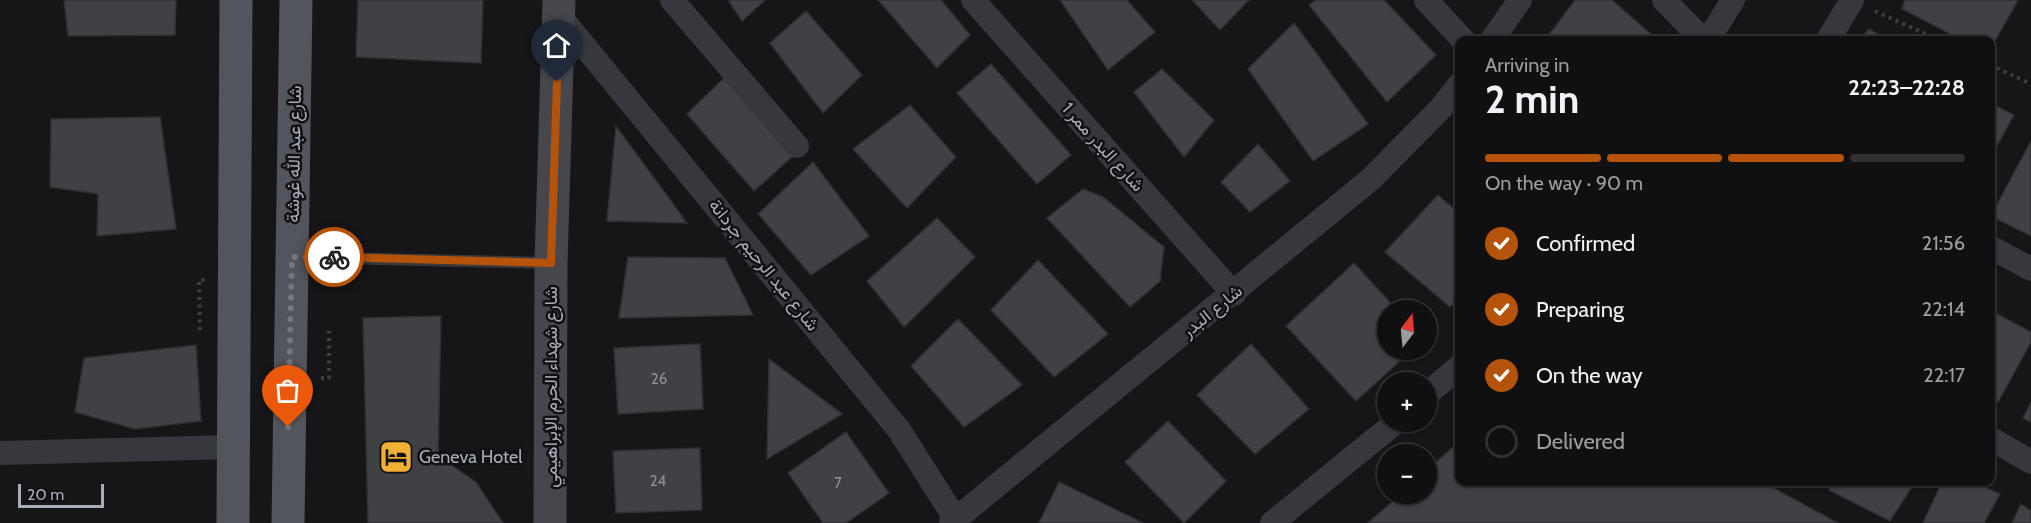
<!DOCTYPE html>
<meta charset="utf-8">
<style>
:root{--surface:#101012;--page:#19191b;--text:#f1f3f6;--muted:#9c9d9f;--line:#303032;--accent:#b45309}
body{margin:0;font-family:Cabin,Vazirmatn,sans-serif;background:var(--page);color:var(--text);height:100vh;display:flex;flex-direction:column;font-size:22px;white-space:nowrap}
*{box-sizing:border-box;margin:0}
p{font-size:20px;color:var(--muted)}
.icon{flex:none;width:33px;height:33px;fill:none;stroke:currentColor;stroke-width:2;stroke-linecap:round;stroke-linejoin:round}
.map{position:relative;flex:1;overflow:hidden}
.drawer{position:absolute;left:1455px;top:36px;width:540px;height:450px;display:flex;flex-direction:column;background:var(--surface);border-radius:12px;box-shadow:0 2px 4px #0004,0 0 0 2px var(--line)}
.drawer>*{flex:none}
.needle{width:39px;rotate:16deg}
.controls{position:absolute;left:1377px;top:300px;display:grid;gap:12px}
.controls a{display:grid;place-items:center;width:60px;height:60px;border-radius:50%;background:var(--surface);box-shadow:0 2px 4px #0004,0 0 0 2px var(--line);font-size:30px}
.scale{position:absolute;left:18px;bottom:15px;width:86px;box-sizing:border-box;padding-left:6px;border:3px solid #a8adb8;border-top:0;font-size:16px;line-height:21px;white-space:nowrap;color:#a8adb8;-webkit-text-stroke:4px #111113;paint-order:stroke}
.pin{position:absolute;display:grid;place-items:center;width:51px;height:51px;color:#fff;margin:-62px -26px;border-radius:50% 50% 50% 0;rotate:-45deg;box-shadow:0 0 6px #0007}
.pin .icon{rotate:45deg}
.courier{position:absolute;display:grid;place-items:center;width:60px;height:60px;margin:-30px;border:4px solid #b45309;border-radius:50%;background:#fff;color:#222;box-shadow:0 2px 8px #0007}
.head em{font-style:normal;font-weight:700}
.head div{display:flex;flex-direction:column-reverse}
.head{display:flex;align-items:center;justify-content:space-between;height:102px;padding:0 30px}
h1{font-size:39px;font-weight:700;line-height:45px}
.bar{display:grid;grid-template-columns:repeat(4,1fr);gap:9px 6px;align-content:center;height:72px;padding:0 30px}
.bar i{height:8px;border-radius:4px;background:var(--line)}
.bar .current{background:var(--accent)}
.bar p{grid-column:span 4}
ol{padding:0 30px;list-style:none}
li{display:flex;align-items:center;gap:18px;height:66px}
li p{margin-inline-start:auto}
li .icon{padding:6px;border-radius:50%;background:var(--accent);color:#fff;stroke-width:4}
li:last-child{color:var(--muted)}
li i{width:33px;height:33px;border:3px solid var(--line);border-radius:50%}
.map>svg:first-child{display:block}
.building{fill:#404145;stroke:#303034;stroke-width:1.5}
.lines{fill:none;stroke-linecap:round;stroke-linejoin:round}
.path{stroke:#3d3f44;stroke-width:4;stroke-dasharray:3 4.5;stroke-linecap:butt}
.lane{stroke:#37383d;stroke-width:12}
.street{stroke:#37383d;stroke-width:24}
.secondary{stroke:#45474d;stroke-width:33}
.primary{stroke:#53555c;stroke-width:33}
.done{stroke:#757880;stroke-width:6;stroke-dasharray:0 10.8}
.route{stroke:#b45309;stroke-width:8}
.labels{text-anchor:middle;stroke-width:5;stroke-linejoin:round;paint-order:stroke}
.number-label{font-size:15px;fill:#8e929b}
.street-label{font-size:18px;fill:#a8adb8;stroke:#111113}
.poi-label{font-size:18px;fill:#a8adb8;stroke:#111113;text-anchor:start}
</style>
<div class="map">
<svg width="2031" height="523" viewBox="0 0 2031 523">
<rect width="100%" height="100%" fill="#161618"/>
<path class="building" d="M64,0h112l-1,35 -107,1z
M358,0h125l-2,63 -125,-6z
M728,0h37l-23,21z
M878,0h63l29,35 -33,33z
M1060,0h67l28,32 -47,38z
M1192,0h57l-29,30z
M1316,0h68l52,55 -49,47 -78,-97z
M1575,0h37l42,37 -2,3h-107z
M1905,0h113l-28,50v-10h-28l-60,-31z
M806,11l56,64 -39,38 -53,-70z
M1294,23l74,101 -55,37 -65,-92z
M1869,29l19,11h-28z
M991,64l80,91 -34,29 -80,-91z
M1162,69l52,51 -30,37 -50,-65z
M726,76l67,80 -39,35 -67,-77z
M1990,103l24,12 -24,43z
M910,105l46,52 -49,51 -54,-59z
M160,117l16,112 -79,7 1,-42 -48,-7 1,-68z
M616,126l71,97 -80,-2z
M2031,141v95l-40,-20z
M1258,144l32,37 -40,31 -29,-30z
M813,162l56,74 -58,39 -53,-61z
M1083,189l20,8 61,50 -4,34 -30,26 -83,-89z
M1438,195l22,19v82l-10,11 -65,-55z
M937,218l38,39 -71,70 -37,-46z
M628,257l97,1 28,57 -134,3z
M1038,260l70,74 -54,43 -63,-67z
M1354,263l43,47h-9v40h24l-56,51 -70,-75z
M1990,310l41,22v10l-33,60 -8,-4z
M441,316l-3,140 38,26 27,41h-135l-5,-205z
M958,319l64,66 -58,42 -53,-61z
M700,344l3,65 -85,5 -4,-66z
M1251,344l58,65 -54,45 -58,-59z
M196,345l5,76 -66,8 -60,-17 9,-54z
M769,359l73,55 -75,45z
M2031,402v20l-8,-4z
M1168,421l58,60 -42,42 -59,-61z
M846,432l43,61 -43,30h-23l-35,-50z
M1460,441v41h302l76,41h-470l33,-29h25v-23z
M700,448l2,62 -86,3 -3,-62z
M1059,482l84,41h-104z
M1834,482h81l-25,39 -61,-31z
M1942,482h31l27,12 -16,29h-61z
M2021,504l10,7v12h-19z"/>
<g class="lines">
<path class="path" d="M1875,11l64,29
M1990,65l41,19
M200,330l-1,-50h6
M321,378h8v-47"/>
<path class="lane" d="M293,257l256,6"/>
<path class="street" d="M672,0l125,146
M973,0l261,294
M1426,0l37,40
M1664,0l39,40
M559,15l340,415 59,93
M1492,40l28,-40
M1708,40l25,-40
M1828,40l24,-40
M1990,247l41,22
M1426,395l34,-29
M1990,438l41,24
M0,453l233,-6
M951,523l420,-344 70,-71 19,-24
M1272,523l124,-101"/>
<path class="secondary" d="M550,523l1,-260 8,-263"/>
<path class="primary" d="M233,523l3,-523
M288,523l8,-523"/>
</g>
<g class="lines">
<path class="done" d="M288,427l4,-170h42"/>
<path class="route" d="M334,257l217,6 6,-181"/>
</g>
<defs>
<g id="hotel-square" transform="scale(1.725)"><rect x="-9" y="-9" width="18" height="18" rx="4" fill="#f2b134" stroke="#111113"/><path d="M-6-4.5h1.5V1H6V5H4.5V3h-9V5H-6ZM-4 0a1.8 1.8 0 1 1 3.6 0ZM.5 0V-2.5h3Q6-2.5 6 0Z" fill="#111"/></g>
</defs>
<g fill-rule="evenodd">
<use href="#hotel-square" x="396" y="457"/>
</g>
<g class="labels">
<g class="number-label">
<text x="659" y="384">26</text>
<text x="658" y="486">24</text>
<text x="838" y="488">7</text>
</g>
<g class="street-label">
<text transform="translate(1103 147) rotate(48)" y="6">شارع البدر ممر 1</text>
<text transform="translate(294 154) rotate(-89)" y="6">شارع عبد الله غوشة</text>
<text transform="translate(764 265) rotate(51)" y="6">شارع عبد الرحيم جردانة</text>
<text transform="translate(1212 311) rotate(-39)" y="6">شارع البدر</text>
<text transform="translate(551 387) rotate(-90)" y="6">شارع شهداء الحرم الإبراهيمي</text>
</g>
<g class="poi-label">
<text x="419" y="463">Geneva Hotel</text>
</g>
</g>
</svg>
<div class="controls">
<a><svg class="needle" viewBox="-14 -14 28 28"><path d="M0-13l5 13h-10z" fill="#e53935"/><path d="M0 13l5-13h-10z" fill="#9c9d9f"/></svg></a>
<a>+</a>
<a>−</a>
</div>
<div class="scale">20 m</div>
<div class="pin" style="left:288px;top:427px;background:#ea580c"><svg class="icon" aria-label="bag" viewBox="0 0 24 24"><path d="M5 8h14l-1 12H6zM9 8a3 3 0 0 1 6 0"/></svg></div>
<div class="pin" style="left:557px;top:82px;background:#1f2937"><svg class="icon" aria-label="home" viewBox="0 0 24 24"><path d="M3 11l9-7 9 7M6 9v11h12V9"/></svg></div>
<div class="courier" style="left:334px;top:257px"><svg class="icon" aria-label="bike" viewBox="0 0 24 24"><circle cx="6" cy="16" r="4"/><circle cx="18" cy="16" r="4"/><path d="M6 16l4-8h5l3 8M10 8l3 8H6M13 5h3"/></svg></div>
<section class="drawer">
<div class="head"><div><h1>2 min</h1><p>Arriving in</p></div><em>22:23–22:28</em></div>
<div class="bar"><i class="current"></i><i class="current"></i><i class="current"></i><i></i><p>On the way · 90 m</p></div>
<ol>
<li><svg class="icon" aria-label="check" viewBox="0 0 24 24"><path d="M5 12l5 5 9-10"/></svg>Confirmed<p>21:56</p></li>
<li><svg class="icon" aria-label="check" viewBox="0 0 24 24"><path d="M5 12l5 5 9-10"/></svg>Preparing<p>22:14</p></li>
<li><svg class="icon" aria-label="check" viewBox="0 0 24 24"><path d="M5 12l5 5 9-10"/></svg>On the way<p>22:17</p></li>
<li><i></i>Delivered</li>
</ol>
</section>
</div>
